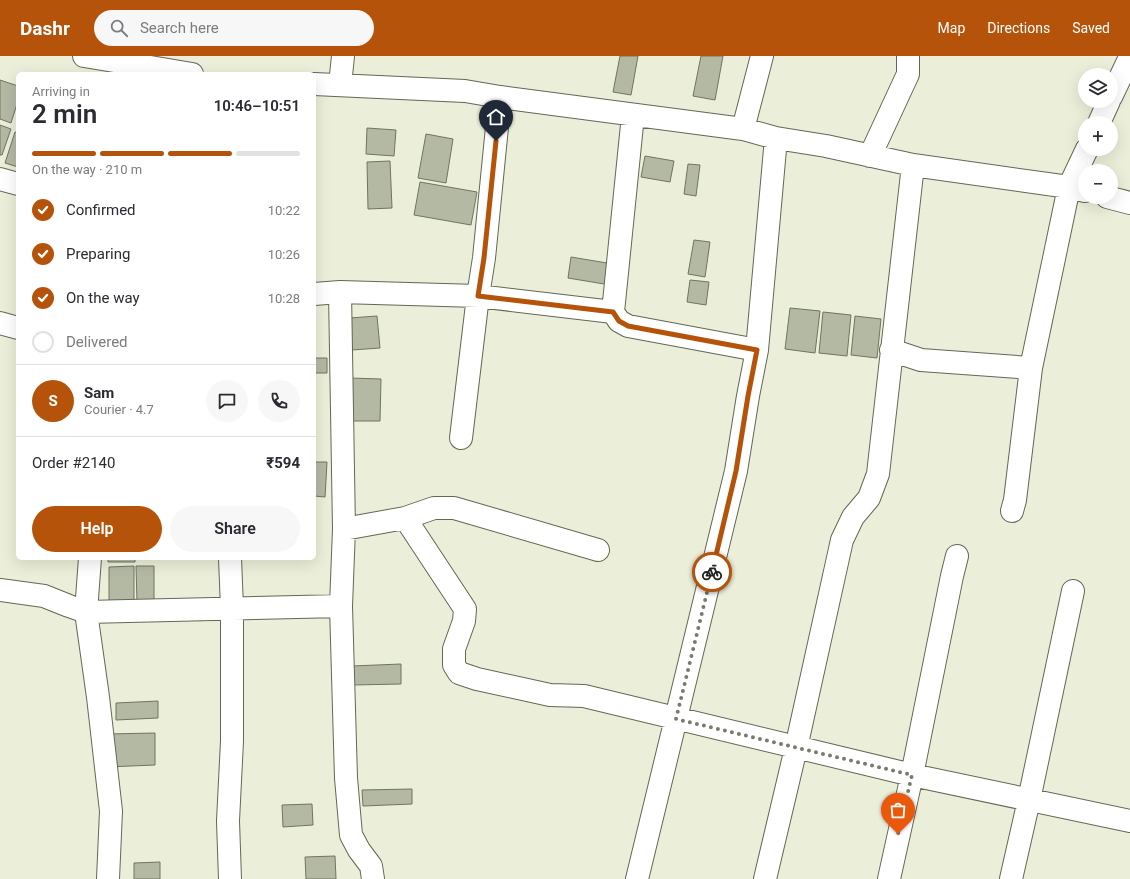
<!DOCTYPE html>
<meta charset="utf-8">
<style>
:root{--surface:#fff;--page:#f7f7f7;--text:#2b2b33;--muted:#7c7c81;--line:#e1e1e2;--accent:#b45309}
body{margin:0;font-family:Roboto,sans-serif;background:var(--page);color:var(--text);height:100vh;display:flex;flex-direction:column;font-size:15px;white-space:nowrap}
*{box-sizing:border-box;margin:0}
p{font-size:13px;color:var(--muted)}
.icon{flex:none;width:22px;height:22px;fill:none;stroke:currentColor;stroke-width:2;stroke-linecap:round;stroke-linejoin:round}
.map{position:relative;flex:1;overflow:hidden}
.side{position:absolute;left:16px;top:16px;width:300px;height:488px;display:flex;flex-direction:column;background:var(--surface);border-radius:6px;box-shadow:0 4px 16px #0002}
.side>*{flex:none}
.controls{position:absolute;left:1078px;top:12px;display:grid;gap:8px}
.controls a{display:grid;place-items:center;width:40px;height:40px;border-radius:50%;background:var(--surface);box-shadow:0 4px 16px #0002;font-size:20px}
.pin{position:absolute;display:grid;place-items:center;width:34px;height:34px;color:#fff;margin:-41px -17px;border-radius:50% 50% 50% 0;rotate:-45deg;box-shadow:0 0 4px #0007}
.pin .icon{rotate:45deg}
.courier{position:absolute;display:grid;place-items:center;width:40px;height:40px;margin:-20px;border:3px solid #b45309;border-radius:50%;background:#fff;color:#222;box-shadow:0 1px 5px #0007}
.summary em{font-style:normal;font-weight:600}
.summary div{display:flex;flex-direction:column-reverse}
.summary{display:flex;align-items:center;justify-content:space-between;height:68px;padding:0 16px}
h1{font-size:26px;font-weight:600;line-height:30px}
.bar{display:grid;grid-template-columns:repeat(4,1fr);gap:6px 4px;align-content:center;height:48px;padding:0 16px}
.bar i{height:5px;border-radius:3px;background:var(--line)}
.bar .current{background:var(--accent)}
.bar p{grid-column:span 4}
.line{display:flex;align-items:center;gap:10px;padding:0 16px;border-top:1px solid var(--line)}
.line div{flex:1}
.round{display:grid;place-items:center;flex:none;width:42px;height:42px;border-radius:21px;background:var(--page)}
ol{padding:0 16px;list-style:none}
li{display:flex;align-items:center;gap:12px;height:44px}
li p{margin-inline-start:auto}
li .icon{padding:4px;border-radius:50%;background:var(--accent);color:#fff;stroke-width:4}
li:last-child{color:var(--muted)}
li i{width:22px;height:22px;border:2px solid var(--line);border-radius:50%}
.button{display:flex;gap:8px;margin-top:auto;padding:8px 16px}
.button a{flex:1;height:46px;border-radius:24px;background:var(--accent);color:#fff;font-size:16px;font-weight:600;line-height:46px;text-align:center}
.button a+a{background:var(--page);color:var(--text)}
header{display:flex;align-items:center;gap:24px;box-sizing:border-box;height:56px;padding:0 20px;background:var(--accent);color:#fff}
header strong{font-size:19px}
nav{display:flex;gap:22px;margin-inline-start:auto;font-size:14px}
.search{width:280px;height:36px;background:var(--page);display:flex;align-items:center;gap:10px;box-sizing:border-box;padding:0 14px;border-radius:22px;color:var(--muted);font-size:15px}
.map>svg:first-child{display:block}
.building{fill:#b4b9a4;stroke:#707461}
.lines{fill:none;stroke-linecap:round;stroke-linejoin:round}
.street-casing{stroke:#636754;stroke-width:24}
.street{stroke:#fff;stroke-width:22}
.done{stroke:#797b6e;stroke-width:4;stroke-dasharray:0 7.2}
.route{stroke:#b45309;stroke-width:5}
</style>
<header>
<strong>Dashr</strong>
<div class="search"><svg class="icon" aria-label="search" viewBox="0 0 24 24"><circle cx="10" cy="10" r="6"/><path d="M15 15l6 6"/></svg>Search here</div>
<nav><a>Map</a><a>Directions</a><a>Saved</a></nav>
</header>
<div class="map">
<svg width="1130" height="823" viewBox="0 0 1130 823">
<rect width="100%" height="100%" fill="#ebefd9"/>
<path class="building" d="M620,0h18l-7,39 -18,-3z
M701,0h22l-8,44 -22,-4z
M0,24l18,6v15l-7,22 -11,-4z
M0,69l11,4 -9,26h-2z
M367,72l29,2 -2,26 -28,-2z
M15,76l3,1v34l-13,-4z
M426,78l27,5 -7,44 -28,-5z
M645,100l29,5 -4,21 -29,-5z
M390,105l2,47 -24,1 -1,-47z
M688,108l12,1 -4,31 -12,-2z
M420,126l57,10 -6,33 -57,-10z
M694,184l16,2 -5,35 -17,-3z
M571,201l42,7 -3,21 -42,-7z
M690,224l19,2 -3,23 -19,-3z
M790,252l30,3 -5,42 -30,-4z
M823,256l28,3 -4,41 -28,-3z
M377,260l3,32 -28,2 -2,-32z
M855,260l26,3 -4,39 -26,-3z
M314,302h13v15h-13z
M350,322l31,1 -1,42h-31z
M314,406h13l-2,35 -11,-1z
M108,502h27v4h-27z
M134,510v34l-25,1v-34z
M136,510h18v37h-17z
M401,608v20l-48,1 -1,-19z
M158,645v17l-42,2v-17z
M155,677v32l-48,2v-33z
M412,733v15l-49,2 -1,-16z
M312,748l1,21 -30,2 -1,-22z
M335,800l1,23h-30l-1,-22z
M160,806v17h-26v-16z"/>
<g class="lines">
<g class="street-casing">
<path id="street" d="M84,0l108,18
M314,28l151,7 35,6 243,32 33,9 50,8 87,19 156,22 16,4
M340,29l3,-29
M1111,41l19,-40
M633,59l-20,197 6,9 9,5 129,24
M1099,67l10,-22
M743,73l19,-73
M870,100l38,-82v-18
M0,123l18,5
M1107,141l23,6
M340,236l138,4 135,16
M314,238l26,-2 4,237 -3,77 5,172 5,57 8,15 12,16 2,13
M0,267l18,5
M891,294l30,10 110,8
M461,382l17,-142 6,-38 16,-161
M1012,455l3,-11 16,-132 38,-181 18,-38
M405,462l29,-10h20l144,42
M344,473l61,-11 60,91 -1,12 -10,28v16l5,8 18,6 73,16 34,1 328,79 218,46
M90,502l-4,54 255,-6
M230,502l2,50v133l-4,80 2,58
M0,534l44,6 25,10 17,6 12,85 13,114 -3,68
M637,823l99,-408 12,-75 9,-46 19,-212
M765,823l31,-131 46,-208 11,-23 16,-19 9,-24 35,-309
M889,823l23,-104 40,-199 5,-20
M1011,823l18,-79 44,-209"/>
</g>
<use href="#street" class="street"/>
</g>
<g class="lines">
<path class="done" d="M712,516l-36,147 236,56 -14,59"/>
<path class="route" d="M496,85l-12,117 -6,38 135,16 6,9 9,5 129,24 -9,46 -12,75 -24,101"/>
</g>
</svg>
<div class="controls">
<a><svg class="icon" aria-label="layers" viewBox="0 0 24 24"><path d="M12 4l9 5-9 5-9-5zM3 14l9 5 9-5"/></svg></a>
<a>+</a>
<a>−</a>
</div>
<div class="pin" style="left:898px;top:778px;background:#ea580c"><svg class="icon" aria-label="bag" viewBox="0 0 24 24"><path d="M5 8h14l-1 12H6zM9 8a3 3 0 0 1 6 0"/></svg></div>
<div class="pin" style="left:496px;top:85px;background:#1f2937"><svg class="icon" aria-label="home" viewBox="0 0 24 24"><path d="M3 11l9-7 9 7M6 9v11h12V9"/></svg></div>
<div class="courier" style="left:712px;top:516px"><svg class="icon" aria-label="bike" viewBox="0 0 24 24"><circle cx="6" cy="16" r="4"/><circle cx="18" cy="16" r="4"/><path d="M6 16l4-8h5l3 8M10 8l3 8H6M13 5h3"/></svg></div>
<section class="side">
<div class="summary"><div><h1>2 min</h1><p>Arriving in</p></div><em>10:46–10:51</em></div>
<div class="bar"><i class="current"></i><i class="current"></i><i class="current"></i><i></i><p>On the way · 210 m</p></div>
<ol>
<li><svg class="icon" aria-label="check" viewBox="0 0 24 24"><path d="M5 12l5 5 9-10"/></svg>Confirmed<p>10:22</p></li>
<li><svg class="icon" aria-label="check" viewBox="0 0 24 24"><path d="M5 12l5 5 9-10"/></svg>Preparing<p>10:26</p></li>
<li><svg class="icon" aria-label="check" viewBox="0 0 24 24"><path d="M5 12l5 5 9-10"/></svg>On the way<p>10:28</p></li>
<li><i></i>Delivered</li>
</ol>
<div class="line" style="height:72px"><b class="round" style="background:var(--accent);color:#fff">S</b><div><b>Sam</b><p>Courier · 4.7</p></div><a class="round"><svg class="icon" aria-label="chat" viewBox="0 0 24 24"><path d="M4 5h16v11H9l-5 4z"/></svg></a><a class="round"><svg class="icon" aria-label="phone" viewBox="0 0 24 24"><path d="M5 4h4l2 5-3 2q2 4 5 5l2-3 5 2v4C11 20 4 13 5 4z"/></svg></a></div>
<div class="line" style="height:52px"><div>Order #2140</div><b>₹594</b></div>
<div class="button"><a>Help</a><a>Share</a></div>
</section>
</div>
